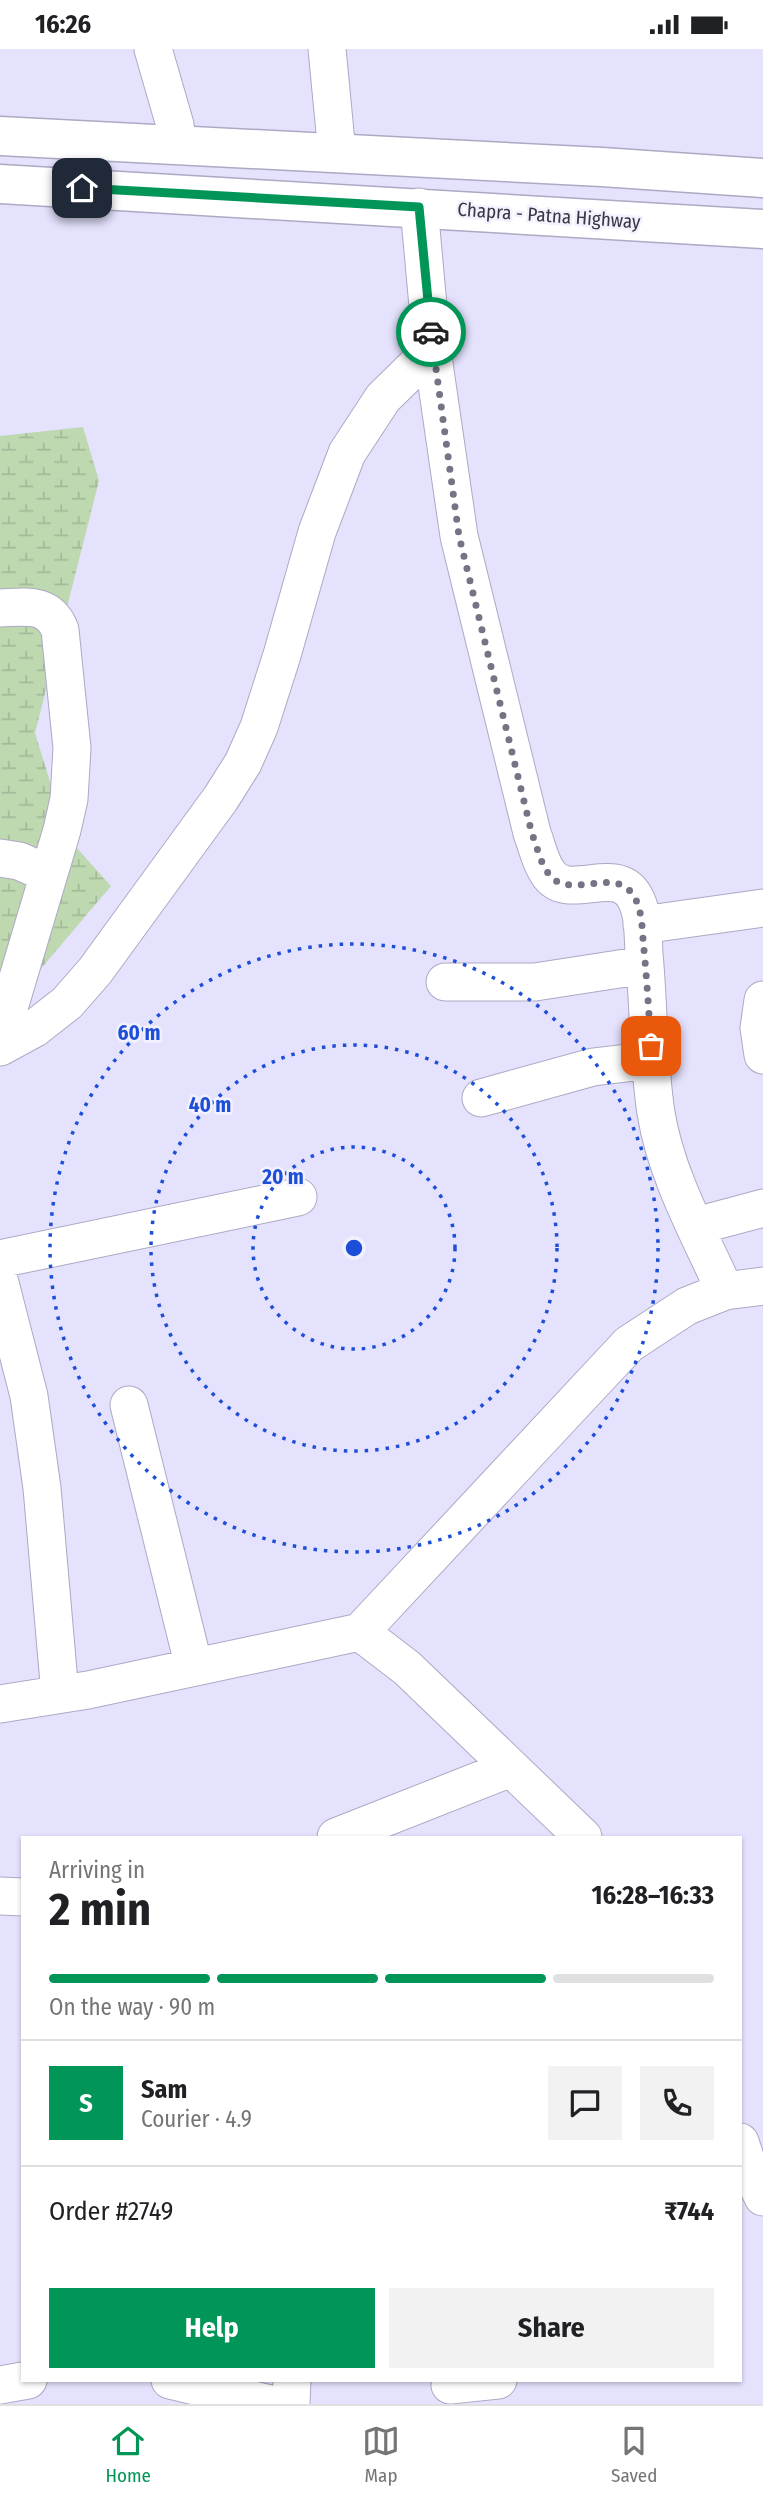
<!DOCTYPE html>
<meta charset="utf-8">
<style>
:root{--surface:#fff;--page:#f2f2f2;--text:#202124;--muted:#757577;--line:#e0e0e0;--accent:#019658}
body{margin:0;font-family:"Fira Sans Condensed",sans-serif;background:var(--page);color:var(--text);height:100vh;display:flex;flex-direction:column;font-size:26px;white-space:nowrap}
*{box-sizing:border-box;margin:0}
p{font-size:23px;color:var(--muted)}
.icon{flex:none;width:38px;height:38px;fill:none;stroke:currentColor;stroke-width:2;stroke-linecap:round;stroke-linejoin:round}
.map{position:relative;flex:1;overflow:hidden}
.sheet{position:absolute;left:21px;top:1787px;width:721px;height:546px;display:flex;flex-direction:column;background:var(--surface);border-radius:0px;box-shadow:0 2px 5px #0004}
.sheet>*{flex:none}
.pin{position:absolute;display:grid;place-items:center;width:60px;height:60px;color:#fff;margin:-30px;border-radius:14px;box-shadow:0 4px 10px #0006}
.courier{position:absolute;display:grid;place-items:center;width:70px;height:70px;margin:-35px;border:5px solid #019658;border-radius:50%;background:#fff;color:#222;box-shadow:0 2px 9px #0007}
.summary em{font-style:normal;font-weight:700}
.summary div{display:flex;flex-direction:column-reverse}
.summary{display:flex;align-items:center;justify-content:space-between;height:119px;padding:0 28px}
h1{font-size:46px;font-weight:700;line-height:52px}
.bar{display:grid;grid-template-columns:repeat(4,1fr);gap:10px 7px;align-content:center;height:84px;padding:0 28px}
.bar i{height:9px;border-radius:5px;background:var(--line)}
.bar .selected{background:var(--accent)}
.bar p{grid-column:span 4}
.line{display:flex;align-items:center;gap:18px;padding:0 28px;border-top:2px solid var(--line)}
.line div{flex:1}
.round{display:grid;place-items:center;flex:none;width:74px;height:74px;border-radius:0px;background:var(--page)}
.cta{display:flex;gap:14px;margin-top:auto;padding:14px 28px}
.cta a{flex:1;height:80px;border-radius:0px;background:var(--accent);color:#fff;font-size:28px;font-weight:700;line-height:80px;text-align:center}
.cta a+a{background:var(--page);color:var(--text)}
.status{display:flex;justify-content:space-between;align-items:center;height:49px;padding:0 35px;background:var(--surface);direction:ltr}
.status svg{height:19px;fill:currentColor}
.menu{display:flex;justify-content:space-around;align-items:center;height:98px;border-top:2px solid var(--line);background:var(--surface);font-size:19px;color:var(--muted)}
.menu a{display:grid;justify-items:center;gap:4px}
.menu .selected{color:var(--accent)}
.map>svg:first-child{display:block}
.wetland{fill:url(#wetland-marsh)}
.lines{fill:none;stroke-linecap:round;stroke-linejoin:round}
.street-casing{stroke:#aca9c4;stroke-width:39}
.highway-casing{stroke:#aca9c4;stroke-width:41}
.street{stroke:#fff;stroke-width:37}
.highway{stroke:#fff;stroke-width:38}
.done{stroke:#757384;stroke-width:7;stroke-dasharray:0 12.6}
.route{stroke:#019658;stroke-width:9}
.ring{fill:none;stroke:#1d4ed8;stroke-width:3.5;stroke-dasharray:3.5 7}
.labels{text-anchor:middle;stroke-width:5;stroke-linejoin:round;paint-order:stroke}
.street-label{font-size:19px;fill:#383742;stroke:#f2f1fd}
.centre{fill:#1d4ed8;stroke:#f2f1fd;stroke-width:3.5}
.ring-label{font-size:21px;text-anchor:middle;font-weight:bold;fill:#1d4ed8;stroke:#f2f1fd;stroke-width:5;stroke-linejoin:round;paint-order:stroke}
</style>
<div class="status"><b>16:26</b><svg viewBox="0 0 49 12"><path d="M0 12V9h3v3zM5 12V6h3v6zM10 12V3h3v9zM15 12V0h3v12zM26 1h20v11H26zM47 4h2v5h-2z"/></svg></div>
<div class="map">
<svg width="763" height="2355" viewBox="0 0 763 2355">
<defs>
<pattern id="wetland-marsh" width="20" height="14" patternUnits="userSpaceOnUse" patternTransform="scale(1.75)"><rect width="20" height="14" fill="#bed8b0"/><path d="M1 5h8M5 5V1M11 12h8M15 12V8" fill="none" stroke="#a4ba99"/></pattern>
</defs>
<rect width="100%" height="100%" fill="#e5e2fe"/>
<path class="wetland" d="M83,378l16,54 -64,252 32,104 44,49 -111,131v-581z"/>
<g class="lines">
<g class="street-casing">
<path id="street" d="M153,0l22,76 3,20
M327,0l10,104
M419,158l13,143 27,186 73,297c5,13 8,29 16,40 19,30 67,-9 86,23 10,16 9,40 10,58 5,52 4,107 12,159 10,62 43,121 69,178
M0,559c26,-1 49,-6 60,22l12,118 -3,51 -7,31 -62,208
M0,809l19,3 30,13
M642,876l121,-17
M445,933h90l110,-17
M763,951l-4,28 4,27
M0,998l35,-19 32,-25 28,-32 126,-173 22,-35 16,-36 23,-72 35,-123 30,-79 36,-55 49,-48
M481,1049l112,-31 59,-7
M696,1177l67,-18
M0,1210l298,-62
M0,1234l29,113 13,92 18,206
M129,1356l65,262
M360,1583l47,36 176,169
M0,1655l88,-14 272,-58 269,-288 58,-38 38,-15 38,-5
M336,1788l175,-69
M0,1847l23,1
M740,2093l7,21 16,34
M170,2331l100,24
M0,2336l28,-5
M450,2336l48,-5
M291,2355l1,-24"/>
</g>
<g class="highway-casing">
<path id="highway" d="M0,87l602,31 161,11
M0,135l763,45"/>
</g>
<use href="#street" class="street"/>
<use href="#highway" class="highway"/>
</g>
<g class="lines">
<path class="done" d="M431,283l28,204 73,298c5,12 8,28 16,39 20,30 69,-10 87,25 8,15 7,35 9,52 3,32 5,64 7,96"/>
<path class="route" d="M82,139l337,19 12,125"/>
</g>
<g class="ring">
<circle cx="354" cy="1199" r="101"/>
<circle cx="354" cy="1199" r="203"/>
<circle cx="354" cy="1199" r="304"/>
</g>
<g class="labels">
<g class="street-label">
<text transform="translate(549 166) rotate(4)" y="7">Chapra - Patna Highway</text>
</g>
</g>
<circle cx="354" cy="1199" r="10" class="centre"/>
<g class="ring-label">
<text x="139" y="991">60 m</text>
<text x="210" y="1063">40 m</text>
<text x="283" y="1135">20 m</text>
</g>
</svg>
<div class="pin" style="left:651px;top:997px;background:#ea580c"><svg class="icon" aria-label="bag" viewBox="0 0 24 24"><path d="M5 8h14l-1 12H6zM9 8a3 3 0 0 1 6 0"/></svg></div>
<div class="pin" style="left:82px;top:139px;background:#1f2937"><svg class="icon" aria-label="home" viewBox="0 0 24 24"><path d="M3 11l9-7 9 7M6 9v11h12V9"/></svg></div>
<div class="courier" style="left:431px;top:283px"><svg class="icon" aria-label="car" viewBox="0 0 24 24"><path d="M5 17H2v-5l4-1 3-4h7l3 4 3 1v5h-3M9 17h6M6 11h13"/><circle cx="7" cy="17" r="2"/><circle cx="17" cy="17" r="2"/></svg></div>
<section class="sheet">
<div class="summary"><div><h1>2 min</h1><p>Arriving in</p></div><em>16:28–16:33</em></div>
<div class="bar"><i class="selected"></i><i class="selected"></i><i class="selected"></i><i></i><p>On the way · 90 m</p></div>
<div class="line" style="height:126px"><b class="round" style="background:var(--accent);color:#fff">S</b><div><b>Sam</b><p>Courier · 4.9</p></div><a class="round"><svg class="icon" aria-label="chat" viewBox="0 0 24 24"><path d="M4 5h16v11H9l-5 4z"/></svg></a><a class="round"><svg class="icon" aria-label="phone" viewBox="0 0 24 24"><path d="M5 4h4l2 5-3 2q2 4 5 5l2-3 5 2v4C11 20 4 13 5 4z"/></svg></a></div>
<div class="line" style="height:91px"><div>Order #2749</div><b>₹744</b></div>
<div class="cta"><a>Help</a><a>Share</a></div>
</section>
</div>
<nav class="menu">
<a class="selected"><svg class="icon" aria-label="home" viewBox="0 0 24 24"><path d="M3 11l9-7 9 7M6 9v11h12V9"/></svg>Home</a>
<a><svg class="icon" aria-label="map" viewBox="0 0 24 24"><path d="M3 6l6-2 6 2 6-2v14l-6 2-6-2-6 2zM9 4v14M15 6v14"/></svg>Map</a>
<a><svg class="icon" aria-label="saved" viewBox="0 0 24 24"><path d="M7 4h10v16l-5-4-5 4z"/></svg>Saved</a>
</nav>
